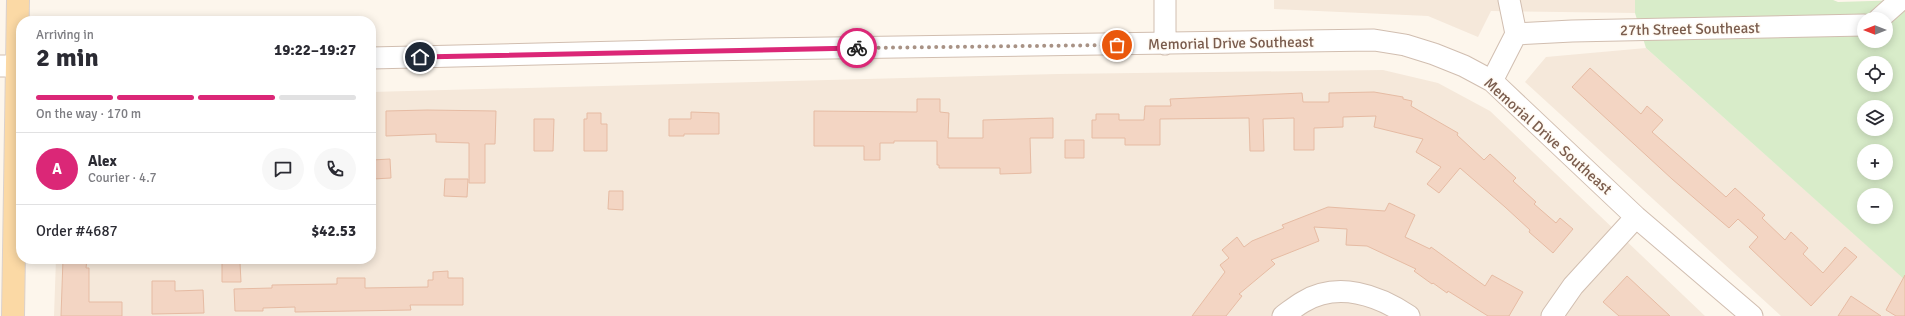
<!DOCTYPE html>
<meta charset="utf-8">
<style>
:root{--surface:#fff;--page:#f7f7f7;--text:#2b2b33;--muted:#7c7c81;--line:#e1e1e2;--accent:#db2777}
body{margin:0;font-family:Signika,sans-serif;background:var(--page);color:var(--text);height:100vh;display:flex;flex-direction:column;font-size:15px;white-space:nowrap}
*{box-sizing:border-box;margin:0}
p{font-size:13px;color:var(--muted)}
.icon{flex:none;width:22px;height:22px;fill:none;stroke:currentColor;stroke-width:2;stroke-linecap:round;stroke-linejoin:round}
.map{position:relative;flex:1;overflow:hidden}
.drawer{position:absolute;left:16px;top:16px;width:360px;height:248px;display:flex;flex-direction:column;background:var(--surface);border-radius:16px;box-shadow:0 2px 10px #0003}
.drawer>*{flex:none}
.needle{width:26px;rotate:270deg}
.buttons{position:absolute;left:1857px;top:12px;display:grid;gap:8px}
.buttons a{display:grid;place-items:center;width:36px;height:36px;border-radius:50%;background:var(--surface);box-shadow:0 2px 10px #0003;font-size:20px}
.pin{position:absolute;display:grid;place-items:center;width:34px;height:34px;color:#fff;margin:-17px;border:2px solid #fff;border-radius:50%;box-shadow:0 1px 4px #0007}
.courier{position:absolute;display:grid;place-items:center;width:40px;height:40px;margin:-20px;border:3px solid #db2777;border-radius:50%;background:#fff;color:#222;box-shadow:0 1px 5px #0007}
.head em{font-style:normal;font-weight:800}
.head div{display:flex;flex-direction:column-reverse}
.head{display:flex;align-items:center;justify-content:space-between;height:68px;padding:0 20px}
h1{font-size:26px;font-weight:800;line-height:30px}
.bar{display:grid;grid-template-columns:repeat(4,1fr);gap:6px 4px;align-content:center;height:48px;padding:0 20px}
.bar i{height:5px;border-radius:3px;background:var(--line)}
.bar .selected{background:var(--accent)}
.bar p{grid-column:span 4}
.line{display:flex;align-items:center;gap:10px;padding:0 20px;border-top:1px solid var(--line)}
.line div{flex:1}
.round{display:grid;place-items:center;flex:none;width:42px;height:42px;border-radius:21px;background:var(--page)}
.map>svg:first-child{display:block}
.residential{fill:#f5e8da}
.green{fill:#d8ecc9;fill-rule:evenodd}
.building{fill:#f3d5c3;stroke:#e6bba3}
.lines{fill:none;stroke-linecap:round;stroke-linejoin:round}
.minor-casing{stroke:#d1beb0;stroke-width:23}
.major-casing{stroke:#dad1cd;stroke-width:24}
.minor{stroke:#fff;stroke-width:21}
.major{stroke:#fbd9a5;stroke-width:22}
.done{stroke:#a89285;stroke-width:4;stroke-dasharray:0 7.2}
.route{stroke:#db2777;stroke-width:5}
.labels{text-anchor:middle;stroke-width:3;stroke-linejoin:round;paint-order:stroke}
.street-label{font-size:15px;fill:#7a5c4d;stroke:#fffaf3}
</style>
<div class="map">
<svg width="1905" height="316" viewBox="0 0 1905 316">
<rect width="100%" height="100%" fill="#fdf6ec"/>
<path class="residential" d="M1274,0h361v13l-144,-2 -13,26 -50,-21 -154,-7z
M1646,48l254,227 5,1v40h-124l-256,-234 21,-25z
M1383,70l55,13 52,28 215,205h-1651l2,-57h315v-167l687,-18z"/>
<path class="green" d="M1635,0h198l5,2 67,-2v280l-259,-232 -11,-35zM1864,19h22v22h-22zM1864,63h22v22h-22zM1864,107h22v22h-22zM1864,151h22v22h-22zM1864,195h22v22h-22z"/>
<path class="building" d="M1590,68l51,46 6,-8 16,14 -11,12 74,65 9,-9 30,27 -3,3 23,22 6,-8 17,16 -5,6 20,19 22,-26 12,10 -46,49 -62,-59 9,-10 -20,-18 -9,9 -57,-49 -100,-92z
M1374,92l29,5v2l9,2 -1,5 47,27 -1,2 27,25 6,-6 26,24 -3,3 23,21 -2,2 22,19 4,-5 13,11 -20,24 -24,-21 1,-2 -25,-23 -45,-39 -21,25 -12,-9 14,-17 -25,-15 7,-13 -49,-12 2,-11 -33,1v10l-29,1v22h-20v-32l-31,1 1,32h-14l-1,-33 -89,1v26h-35v-7h-33v-18h4v-6h23v6h25l1,-14h26l-1,-7 132,-6 1,9h26v-9z
M917,99h23v13l9,1 -1,25h35v-18l70,-2v20h-23l1,35 -31,1v-6h-61v-3h-2v-24h-43v2h-14v17h-16v-14h-50v-35l103,1z
M427,110l69,1 -1,33h-10v39h-16v-40l-33,-1v-8l-50,2v-25z
M691,112l28,1v21h-35v2h-15v-17h22z
M587,113h14v11h6v27h-23v-32h3z
M534,119h20l-1,32h-19z
M1065,140h19v18h-19z
M390,159l1,19 -18,1 -1,-19z
M445,179h23l-1,18 -23,-1z
M609,191h14v19l-15,-1z
M1389,203l26,12 -10,22 25,12 1,-2 54,39 7,-11 31,17 -14,24h-21l-40,-25 -1,2 -14,-10 -1,1 -18,-13 2,-2 -49,-23 -21,-1 1,-16 -33,-2 5,14 -48,19 4,4 -36,30 3,2 -16,20h-34l33,-44 -5,-7 9,-7 -7,-8 15,-13 7,10 8,-6 32,-13 -2,-3 46,-18 57,4z
M63,259h24l-1,9h3v34h33v14h-61z
M222,263h18l1,19h-19z
M448,271v7h15v27h-53l1,5 -116,2v-5l-32,1v3h-28l-1,-22 38,-1v-3l65,-1v-6h28v10l63,-1v-7h5v-8z
M1905,275v41h-9l-10,-6z
M1627,276l43,40h-51l-16,-14z
M152,281h23v10l28,-1 1,23 -52,1z
M1851,296l30,20h-43z"/>
<g class="lines">
<g class="minor-casing">
<path id="minor" d="M1879,19l18,-16 1,-3
M1516,34l56,-3 292,-6
M1165,44v-44
M371,58l332,-8 671,-10 31,5 29,9 30,12 28,15 144,136 116,99
M0,66h21
M1492,81l24,-47 -7,-34
M1283,316c7,-5 13,-10 20,-14 35,-21 75,-7 106,14
M1552,316l21,-30 63,-69"/>
</g>
<g class="major-casing">
<path id="major" d="M13,316l5,-316"/>
</g>
<use href="#minor" class="minor"/>
<use href="#major" class="major"/>
</g>
<g class="lines">
<path class="done" d="M857,48l260,-3"/>
<path class="route" d="M420,57l437,-9"/>
</g>
<g class="labels">
<g class="street-label">
<text transform="translate(1690 29) rotate(-1)" y="5">27th Street Southeast</text>
<text transform="translate(1231 43) rotate(-1)" y="5">Memorial Drive Southeast</text>
<text transform="translate(1548 136) rotate(42)" y="5">Memorial Drive Southeast</text>
</g>
</g>
</svg>
<div class="buttons">
<a><svg class="needle" viewBox="-14 -14 28 28"><path d="M0-13l5 13h-10z" fill="#e53935"/><path d="M0 13l5-13h-10z" fill="#7c7c81"/></svg></a>
<a><svg class="icon" aria-label="locate" viewBox="0 0 24 24"><circle cx="12" cy="12" r="6"/><path d="M12 2v4M12 18v4M2 12h4M18 12h4"/></svg></a>
<a><svg class="icon" aria-label="layers" viewBox="0 0 24 24"><path d="M12 4l9 5-9 5-9-5zM3 14l9 5 9-5"/></svg></a>
<a>+</a>
<a>−</a>
</div>
<div class="pin" style="left:1117px;top:45px;background:#ea580c"><svg class="icon" aria-label="bag" viewBox="0 0 24 24"><path d="M5 8h14l-1 12H6zM9 8a3 3 0 0 1 6 0"/></svg></div>
<div class="pin" style="left:420px;top:57px;background:#1f2937"><svg class="icon" aria-label="home" viewBox="0 0 24 24"><path d="M3 11l9-7 9 7M6 9v11h12V9"/></svg></div>
<div class="courier" style="left:857px;top:48px"><svg class="icon" aria-label="bike" viewBox="0 0 24 24"><circle cx="6" cy="16" r="4"/><circle cx="18" cy="16" r="4"/><path d="M6 16l4-8h5l3 8M10 8l3 8H6M13 5h3"/></svg></div>
<section class="drawer">
<div class="head"><div><h1>2 min</h1><p>Arriving in</p></div><em>19:22–19:27</em></div>
<div class="bar"><i class="selected"></i><i class="selected"></i><i class="selected"></i><i></i><p>On the way · 170 m</p></div>
<div class="line" style="height:72px"><b class="round" style="background:var(--accent);color:#fff">A</b><div><b>Alex</b><p>Courier · 4.7</p></div><a class="round"><svg class="icon" aria-label="chat" viewBox="0 0 24 24"><path d="M4 5h16v11H9l-5 4z"/></svg></a><a class="round"><svg class="icon" aria-label="phone" viewBox="0 0 24 24"><path d="M5 4h4l2 5-3 2q2 4 5 5l2-3 5 2v4C11 20 4 13 5 4z"/></svg></a></div>
<div class="line" style="height:52px"><div>Order #4687</div><b>$42.53</b></div>
</section>
</div>
